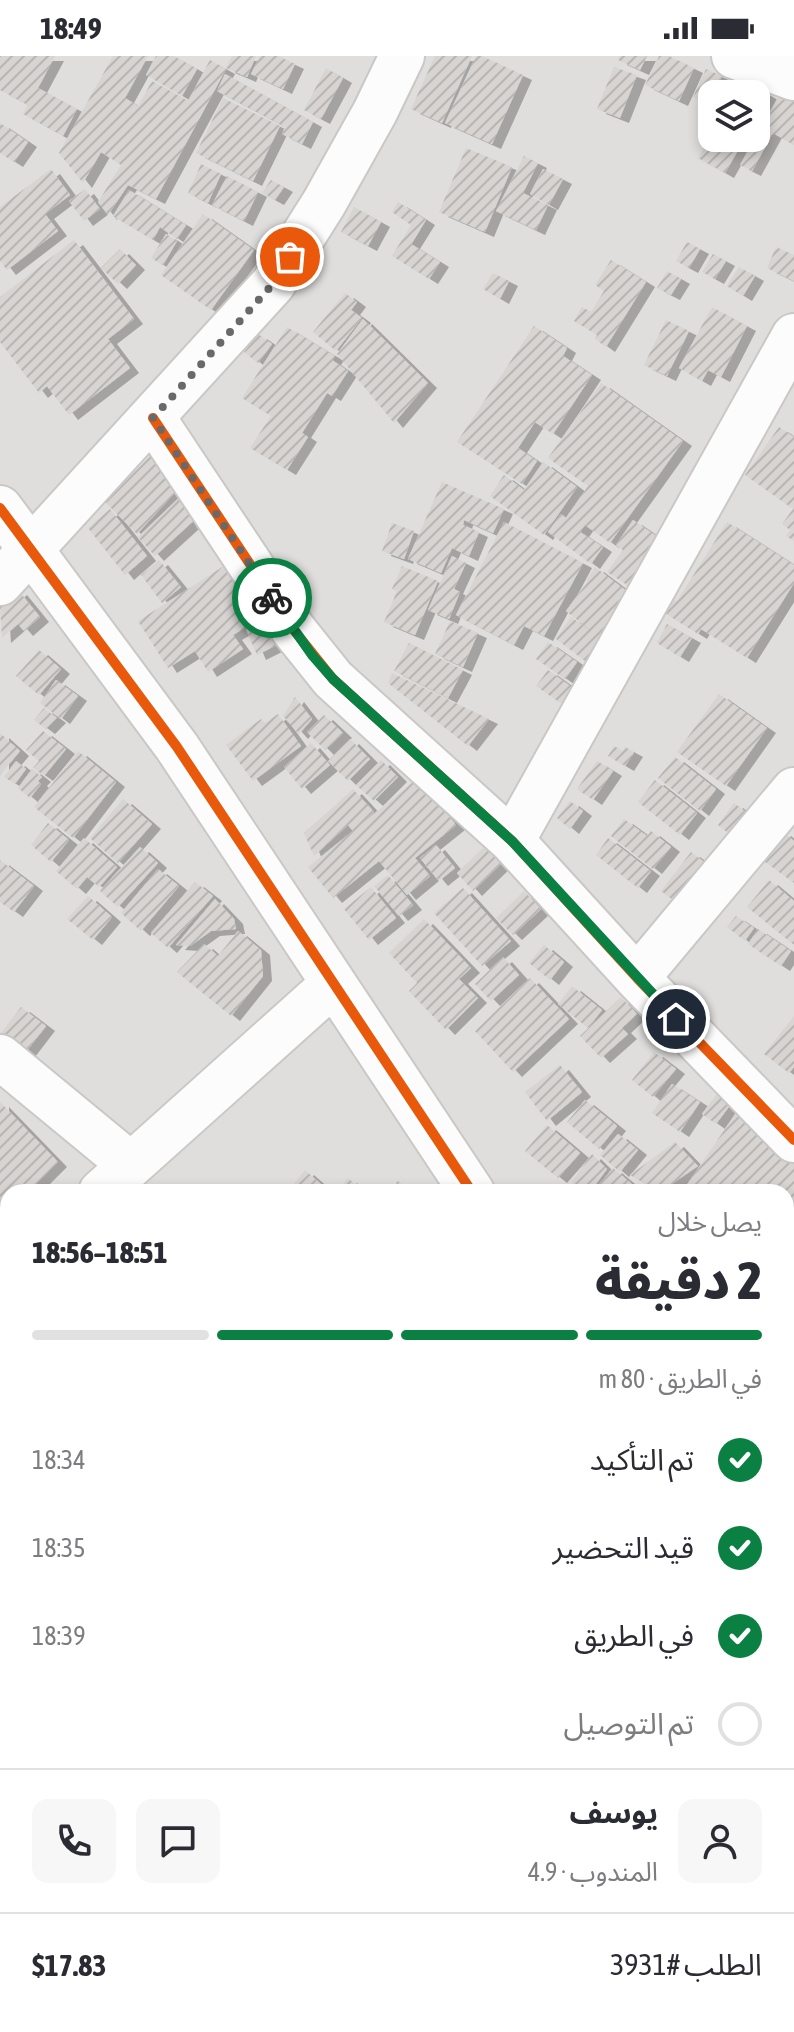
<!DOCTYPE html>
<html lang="ar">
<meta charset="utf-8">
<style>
:root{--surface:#fff;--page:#f7f7f7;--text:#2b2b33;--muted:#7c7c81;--line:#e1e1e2;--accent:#0b8043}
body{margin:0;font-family:"Asap Condensed","Noto Sans Arabic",sans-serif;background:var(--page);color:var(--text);direction:rtl;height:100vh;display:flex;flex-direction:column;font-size:30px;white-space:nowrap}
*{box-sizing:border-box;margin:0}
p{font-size:26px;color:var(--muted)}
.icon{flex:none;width:44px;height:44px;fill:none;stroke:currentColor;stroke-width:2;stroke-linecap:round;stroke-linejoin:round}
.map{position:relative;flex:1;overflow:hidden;direction:ltr}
.details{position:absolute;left:0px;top:1128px;width:794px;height:848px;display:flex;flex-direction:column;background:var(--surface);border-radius:24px 24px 0 0;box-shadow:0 4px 12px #0003;direction:rtl}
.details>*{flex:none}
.fabs{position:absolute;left:698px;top:24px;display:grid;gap:16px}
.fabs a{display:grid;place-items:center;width:72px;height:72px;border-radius:16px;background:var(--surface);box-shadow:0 4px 12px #0003;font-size:40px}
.pin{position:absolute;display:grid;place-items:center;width:68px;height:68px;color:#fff;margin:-34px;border:4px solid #fff;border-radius:50%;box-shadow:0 2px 8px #0007}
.courier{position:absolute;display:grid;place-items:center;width:80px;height:80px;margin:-40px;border:6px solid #0b8043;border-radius:50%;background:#fff;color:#222;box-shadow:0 2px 10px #0007}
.summary em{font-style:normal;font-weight:800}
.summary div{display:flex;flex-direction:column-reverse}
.summary{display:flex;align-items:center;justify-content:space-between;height:136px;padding:0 32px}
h1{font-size:52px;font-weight:800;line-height:60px}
.bar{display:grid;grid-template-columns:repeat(4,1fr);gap:12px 8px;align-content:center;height:96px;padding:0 32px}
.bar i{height:10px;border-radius:6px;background:var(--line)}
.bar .selected{background:var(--accent)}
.bar p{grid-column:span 4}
.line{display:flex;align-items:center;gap:20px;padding:0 32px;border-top:2px solid var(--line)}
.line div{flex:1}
.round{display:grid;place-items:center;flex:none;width:84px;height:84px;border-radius:16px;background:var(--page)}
ol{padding:0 32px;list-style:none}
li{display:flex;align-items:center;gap:24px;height:88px}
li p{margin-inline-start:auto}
li .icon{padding:8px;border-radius:50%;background:var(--accent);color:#fff;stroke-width:4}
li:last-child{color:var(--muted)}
li i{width:44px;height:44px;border:4px solid var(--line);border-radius:50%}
.status{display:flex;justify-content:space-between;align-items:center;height:56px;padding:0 40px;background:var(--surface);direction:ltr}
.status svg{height:22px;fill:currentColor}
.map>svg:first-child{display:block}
.residential{fill:#dfdedc;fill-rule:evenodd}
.building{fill:url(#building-hatch);filter:url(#shadow)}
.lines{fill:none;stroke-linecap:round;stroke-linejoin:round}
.minor-casing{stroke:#c9c8c7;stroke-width:48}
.minor{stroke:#fdfcfc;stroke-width:44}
.cycleway-casing{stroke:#fff;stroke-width:15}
.cycleway{stroke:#e8590c;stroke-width:10}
.done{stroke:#6a6968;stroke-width:8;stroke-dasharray:0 14.4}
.route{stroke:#0b8043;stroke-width:10}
</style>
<div class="status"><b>18:49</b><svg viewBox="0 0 49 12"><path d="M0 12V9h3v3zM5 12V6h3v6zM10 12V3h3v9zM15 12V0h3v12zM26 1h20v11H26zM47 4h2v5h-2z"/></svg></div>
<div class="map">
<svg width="794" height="1976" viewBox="0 0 794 1976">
<defs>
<pattern id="building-hatch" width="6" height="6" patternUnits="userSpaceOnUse" patternTransform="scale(2)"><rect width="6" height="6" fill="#d7d4d2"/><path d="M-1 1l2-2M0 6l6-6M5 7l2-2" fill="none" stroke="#b8b6b4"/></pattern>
<filter id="shadow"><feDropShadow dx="9" dy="5" stdDeviation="0" flood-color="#0004"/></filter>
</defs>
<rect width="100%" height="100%" fill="#f0eeeb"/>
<path class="residential" d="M0,0h794v1976h-794zM712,38h44v44h-44zM8,1136h778v832h-778z"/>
<path class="building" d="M0,0h55l-17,32 39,21 -14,27 -40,-22 5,-9 -28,-15z
M113,0h35l-23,42 13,8 14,-25 36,20 22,-41 16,9 -70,130 -28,-14 -20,30 -10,-13 23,-37 -20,-13 -18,31 -24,-30z
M156,0h18l23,13 -15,27 -36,-21z
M232,0h24l-9,21 -21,-9z
M260,0h18l17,8 -12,25 -32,-15z
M435,0h37l-30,67 -31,-14z
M476,0h6l41,19 -31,69 -47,-21z
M620,0h27l-7,14 -22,-10z
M659,0h10l25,12 -15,33 -34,-16z
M614,11l23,8 -17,43 -23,-9z
M326,12l17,10 -22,41 -17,-9z
M706,13l16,7 -13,28 -16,-7z
M225,18l88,48 -11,22 -20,-10 3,-7 -68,-36z
M742,23l27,16 -13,24v-25h-22z
M780,38l14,8v43l-21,-12 -21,38 -12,-6z
M223,42l57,28 -27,55 -57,-28z
M0,67l28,19 -14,20 -14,-9z
M712,77v5h33l-20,35 -27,-15z
M466,92l46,19 -27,65 -46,-20z
M524,100l14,7 -15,30 25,12 -12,25 -40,-19z
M201,108l20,10 -13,29 -20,-10z
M51,113l19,26 -25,19 13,17 -51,39 -7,-9v-54z
M543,113l20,10 -14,26 -19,-11z
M227,120l31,16 -14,29 -32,-16z
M271,124l13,7 -9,13 -13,-7z
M85,133l15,20 -16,12 -15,-20z
M129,134l57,35 -9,14 -17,-12 -7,13 -40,-24z
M398,146l28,18 -15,24 29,18 -11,17 -37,-23 19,-31 -19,-13z
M354,151l27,15 -13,24 -27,-14z
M203,158l51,36 -43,60 -50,-35z
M166,178l11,7 -14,24 -12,-7z
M74,184l60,79 -26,20 22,29 -61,47 -22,-29 -8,7 -39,-51v-45z
M687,186l13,7 -11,19 -13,-7z
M776,191l18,8v26l-27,-13z
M120,193l16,16 -18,19 -17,-16z
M713,198l13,7 -11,18 -13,-7z
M611,204l35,22 -40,65 -11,-8 2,-4 -23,-14 8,-14 9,5 13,-21 -9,-6z
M739,211l16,9 -12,20 -16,-10z
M667,215l14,8 -10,16 -14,-7z
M493,217l16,8 -9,18 -17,-10z
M345,237l12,9 -6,8 11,8 -26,33 -23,-19z
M712,251l35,19 -26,51 -13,-7 -6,11 -23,-13z
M363,263l65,64 -34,40 -57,-69z
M666,264l23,11 -22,45 -23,-11z
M534,270l33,22 -4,8 29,19 -39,59 -18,-12 -17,26 19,13 -15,23 -65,-42z
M287,271l48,29 -3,4 16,11 -16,25 -5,-3 -25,40 6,4 -21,33 -37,-22 21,-32 -29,-18z
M258,278l14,10 -14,19 -14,-11z
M601,327l82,58 -73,102 -25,-18 -5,7 23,15 -12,17 -43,-32 13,-18 5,4 22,-32 -40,-28z
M779,371l15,10v104l-8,-5 4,-6 -8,-6 11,-15 -48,-34z
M159,391l23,38 -45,49 -32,-32z
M543,406l34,25 -33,48 -54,-39 14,-21 20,15z
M442,426l62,27 -11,24 -29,-13 -1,5 16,7 -10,24 -17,-8 -11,25 -33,-14z
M183,438l18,20 -46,42 -17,-19z
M110,453l37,47 -22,19 -37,-47z
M633,464l32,22 -33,46 -25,-16 16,-22 -7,-5z
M504,466l79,41 -39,73 -20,-10 -10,19 -58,-30z
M727,466l67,43v18l-47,75 -46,-29 -3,5 -35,-22 9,-14 5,3z
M392,467l22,8 -10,28 -22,-8z
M452,500l14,7 -12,26 6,3 -11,27 -21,-9z
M159,504l22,27 -19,16 -21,-28z
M227,508l34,54 -28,17 10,14 -35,23 -13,-21 -27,17 -30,-47z
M402,510l36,15 -23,54 -31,-13 13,-31 -5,-2z
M595,511l37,28 -47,66 -29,-22 15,-22 23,16 -28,-22 22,-30 -2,-1z
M18,534l22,27 -16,14 -6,-7 -16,14 -2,-32z
M278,558l11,25 -32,16 -11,-26z
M450,565l28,12 -15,34 -28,-13z
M667,568l25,14 -12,19 -23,-14z
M548,586l29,20 -12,17 -29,-20z
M409,587l54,27 -15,28 -54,-27z
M39,594l22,19 -22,26 -23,-19z
M548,614l29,21 -11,16 -30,-21z
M392,617l97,46 -21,27 -80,-63z
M56,624l22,16 -17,23 -21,-16z
M719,638l48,34 -41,58 -49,-34z
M295,641l17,22 -13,15 -16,-18z
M44,652l13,10 -11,11 -12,-9z
M278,658l23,32 -48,35 -27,-36 35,-26 4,4z
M324,659l19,18 -18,17 -18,-18z
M43,675l23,18 -22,27 -11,-8 6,-7 -13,-11z
M0,677l20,18 -20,24z
M350,683l20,20 -22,22 -20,-20z
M311,687l19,22 -28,24 -18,-22z
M614,690l9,5 2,-4 9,5 -9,14 -17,-10z
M78,695l38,31 -43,56 -39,-31z
M675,701l41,32 -16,22 -42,-33z
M381,704l17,17 -24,24 -18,-16z
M16,705l10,8 -11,15 -11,-7z
M597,705l16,10 -20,29 -16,-11z
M32,713l10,8 -4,4 3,3 -11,14 -12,-10z
M418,722l38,47 -41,33 15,18 -23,19 -28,-34 -46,37 -25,-31 45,-36 -5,-6 -34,31 -10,-23 49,-44 21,23 -15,14z
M655,724l42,33 -17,22 -42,-33z
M123,743l29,25 -34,39 -28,-25z
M570,745l13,10 -13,18 -13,-11z
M734,747l21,16 -17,22 -20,-16z
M624,763l23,17 4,-5 20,16 -18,22 -42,-33z
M48,767l21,17 -18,22 -20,-17z
M782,775l12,10v42l-33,-24z
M84,782l33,29 -18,20 -12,-10 -10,12 -21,-18z
M608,782l43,33 -13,17 -42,-33z
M492,783l16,18 -35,34 -16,-18z
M436,789l19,23 -16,13 -19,-23z
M140,791l18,16 -40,44 -18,-16z
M691,796l20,15 -30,39 -20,-15z
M0,804l34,26 -20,26 -14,-10z
M158,813l21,17 -38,45 -20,-18z
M388,819l25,30 -14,11 -25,-30z
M769,824l25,21v44l-47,-38z
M195,826l18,14 -45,52 -17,-15z
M371,831l25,31 -27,22 -25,-31z
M463,832l48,53 -29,25 -48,-53z
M524,835l17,18 -28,26 -17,-17z
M88,840l24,21 -19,23 -26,-21z
M215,843l19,20 2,10 -25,2 -21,15 -14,-1z
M736,860l18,12 -9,13 -18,-14z
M424,863l47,49 -12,11 19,19 -32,32 -37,-39 8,-8 -28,-30z
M758,873l33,22 -10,15 -33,-22z
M238,875l23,19 2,26 -32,40 -54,-44 27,-28 14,12z
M544,889l20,17 -14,18 -21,-17z
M503,901l16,18 -28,26 -16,-17z
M530,922l39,41 -56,53 -38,-41z
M572,930l30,24 -14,18 -30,-24z
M621,941l16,17 -15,14 6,6 -27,24 -21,-22z
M21,951l25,19 -20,26 -25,-19z
M794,960v51l-5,6 -25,-19z
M654,996l22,17 -23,28 -21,-17z
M560,1009l22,27 -35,29 -22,-29z
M726,1026l14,10 -24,32 -14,-10z
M672,1028l28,18 -20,30 -28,-19z
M585,1044l32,26 -18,23 -32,-27z
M0,1046l58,60 -30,30h-20v19l-8,8z
M742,1048l52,51v141l-8,13v-117h-104z
M547,1069l33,28 -22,25 -33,-27z
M618,1078l20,16 -18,22 -20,-17z
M675,1086l23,24 -38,26 -30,-17z
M592,1098l15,15 -17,23h-5l-14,-10z
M613,1112l20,17 -6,7h-34z
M305,1114l25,22h-43z
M348,1122l15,14h-27z
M398,1125l13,11h-21z
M8,1250v65l-8,-8v-49z
M0,1331l8,7v7l-8,8z
M794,1367v99l-7,-6 6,-7 -7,-6v-69z
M8,1436v31l-8,-8v-15z
M6,1482l2,1v40l-8,-8v-26z
M0,1544l8,9v43l-8,8z
M2,1617l6,7v14l-8,8z
M794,1693v48l-8,-11v-31z
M786,1769l8,10v87l-8,6z
M2,1872l6,6v80l-8,8z
M71,1968h40l10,8h-57z
M377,1968h34l7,8h-34z
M430,1968h20l7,8h-36z
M509,1968h87l7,8h-103z
M644,1968h31l-6,8h-33z"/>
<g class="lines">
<g class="minor-casing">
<path id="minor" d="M734,0l60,22
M153,362l140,211 40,50 179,162 125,137 157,162
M0,452l177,239 295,445
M0,527l273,-299 51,-81 51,-91 27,-56
M512,785l282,-505
M637,922l157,-188
M0,1001l131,108
M101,1136l231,-207
M0,1226l8,-7
M786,1314l8,-13
M786,1553l8,11
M0,1676l8,-7
M0,1780l8,9
M786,1919l8,-8
M177,1968l8,8
M243,1976l8,-8
M725,1976l9,-8"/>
</g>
<use href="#minor" class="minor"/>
<g class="cycleway-casing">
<path id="cycleway" d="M153,362l140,211 40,50 179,162 125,137 157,162
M0,452l177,239 295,445"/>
</g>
<use href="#cycleway" class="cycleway"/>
</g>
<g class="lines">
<path class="done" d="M272,542l-119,-180 120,-134 17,-27"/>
<path class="route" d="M272,542l40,57 21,24 179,162 164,178"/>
</g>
</svg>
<div class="fabs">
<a><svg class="icon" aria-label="layers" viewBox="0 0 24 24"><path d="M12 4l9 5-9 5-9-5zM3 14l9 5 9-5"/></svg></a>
</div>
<div class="pin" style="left:290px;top:201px;background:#ea580c"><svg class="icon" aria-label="bag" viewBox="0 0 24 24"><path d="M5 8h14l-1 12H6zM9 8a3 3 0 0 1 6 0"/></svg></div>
<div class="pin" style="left:676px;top:963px;background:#1f2937"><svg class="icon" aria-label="home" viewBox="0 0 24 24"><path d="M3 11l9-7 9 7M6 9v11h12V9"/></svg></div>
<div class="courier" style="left:272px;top:542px"><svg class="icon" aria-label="bike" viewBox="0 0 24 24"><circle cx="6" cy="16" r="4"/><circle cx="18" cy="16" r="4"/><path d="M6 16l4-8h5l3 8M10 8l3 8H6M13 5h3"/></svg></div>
<section class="details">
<div class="summary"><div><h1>2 دقيقة</h1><p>يصل خلال</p></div><em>18:51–18:56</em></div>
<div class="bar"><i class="selected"></i><i class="selected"></i><i class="selected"></i><i></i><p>في الطريق · 80 m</p></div>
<ol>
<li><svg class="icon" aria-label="check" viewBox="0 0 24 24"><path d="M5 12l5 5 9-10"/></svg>تم التأكيد<p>18:34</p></li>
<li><svg class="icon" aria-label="check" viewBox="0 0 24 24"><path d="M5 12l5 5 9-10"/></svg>قيد التحضير<p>18:35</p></li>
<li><svg class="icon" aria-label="check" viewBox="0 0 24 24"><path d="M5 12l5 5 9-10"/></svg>في الطريق<p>18:39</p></li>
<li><i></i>تم التوصيل</li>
</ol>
<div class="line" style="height:144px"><a class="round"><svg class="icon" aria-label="person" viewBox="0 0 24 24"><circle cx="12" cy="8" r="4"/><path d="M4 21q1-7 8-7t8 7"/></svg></a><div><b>يوسف</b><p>المندوب · 4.9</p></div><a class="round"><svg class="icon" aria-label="chat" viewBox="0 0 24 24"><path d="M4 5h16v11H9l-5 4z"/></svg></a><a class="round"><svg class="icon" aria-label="phone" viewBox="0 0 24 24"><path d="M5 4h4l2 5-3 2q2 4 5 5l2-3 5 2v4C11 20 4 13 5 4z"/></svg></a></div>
<div class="line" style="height:104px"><div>الطلب #3931</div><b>$17.83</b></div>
</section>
</div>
